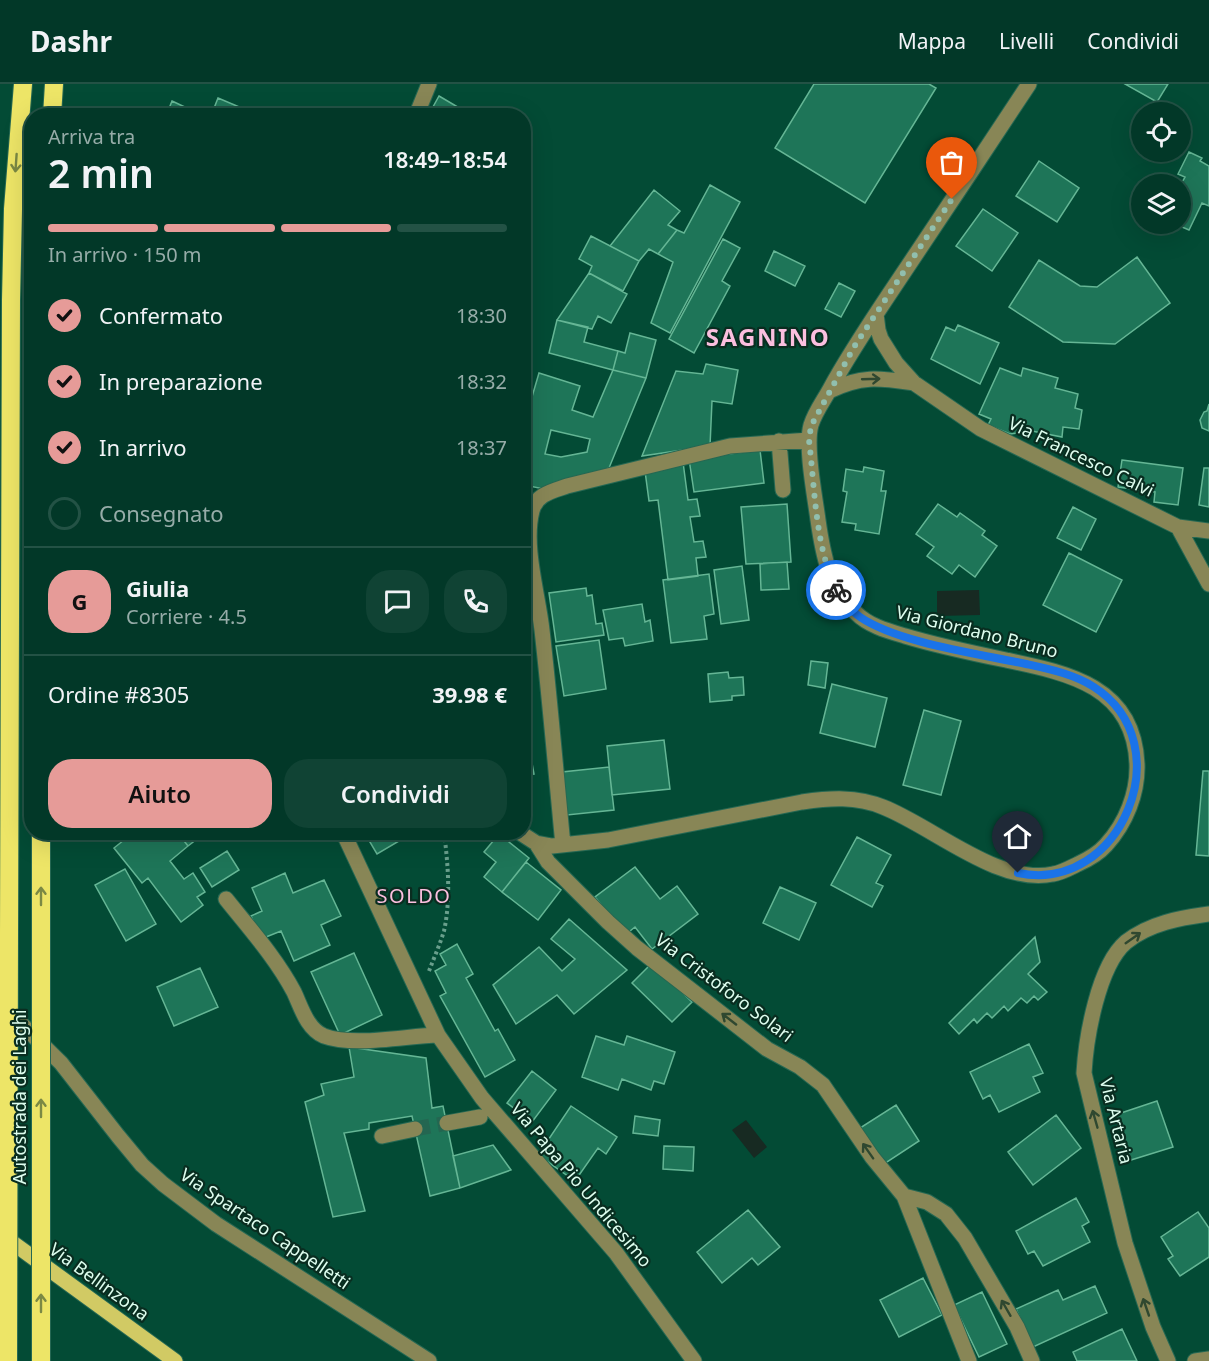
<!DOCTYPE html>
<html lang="it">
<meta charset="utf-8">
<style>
:root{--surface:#023828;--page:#104334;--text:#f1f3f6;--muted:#96aca8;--line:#235245;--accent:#e69b98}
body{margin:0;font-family:"Noto Sans",sans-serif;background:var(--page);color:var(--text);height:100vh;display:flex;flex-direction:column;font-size:22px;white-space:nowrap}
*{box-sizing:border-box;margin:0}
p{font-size:20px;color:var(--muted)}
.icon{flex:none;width:33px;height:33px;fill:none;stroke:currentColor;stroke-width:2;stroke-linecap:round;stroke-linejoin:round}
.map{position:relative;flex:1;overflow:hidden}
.side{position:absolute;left:24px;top:24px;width:507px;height:732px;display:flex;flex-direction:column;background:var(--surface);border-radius:24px;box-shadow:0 6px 24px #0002,0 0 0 2px var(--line)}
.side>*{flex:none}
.fabs{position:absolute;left:1131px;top:18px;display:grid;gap:12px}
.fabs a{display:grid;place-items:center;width:60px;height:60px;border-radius:50%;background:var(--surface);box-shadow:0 6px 24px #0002,0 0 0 2px var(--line);font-size:30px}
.pin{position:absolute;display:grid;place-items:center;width:51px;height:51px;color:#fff;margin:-62px -26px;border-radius:50% 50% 50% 0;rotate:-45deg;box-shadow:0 0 6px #0007}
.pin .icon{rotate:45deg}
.courier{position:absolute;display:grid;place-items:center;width:60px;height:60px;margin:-30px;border:4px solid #1a73e8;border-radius:50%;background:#fff;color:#222;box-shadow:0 2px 8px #0007}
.summary em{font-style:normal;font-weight:600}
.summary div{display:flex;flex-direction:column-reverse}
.summary{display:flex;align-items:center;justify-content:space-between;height:102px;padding:0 24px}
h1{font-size:39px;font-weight:600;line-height:45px}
.bar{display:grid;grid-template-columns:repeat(4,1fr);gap:9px 6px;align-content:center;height:72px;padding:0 24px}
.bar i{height:8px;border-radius:4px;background:var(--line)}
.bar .selected{background:var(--accent)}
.bar p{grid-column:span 4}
.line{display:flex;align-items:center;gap:15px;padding:0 24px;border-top:2px solid var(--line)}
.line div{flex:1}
.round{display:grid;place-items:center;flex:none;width:63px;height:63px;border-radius:24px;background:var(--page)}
ol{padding:0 24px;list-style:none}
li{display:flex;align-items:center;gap:18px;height:66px}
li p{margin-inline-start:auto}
li .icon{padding:6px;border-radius:50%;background:var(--accent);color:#111;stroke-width:4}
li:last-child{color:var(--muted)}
li i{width:33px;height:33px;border:3px solid var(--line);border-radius:50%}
.button{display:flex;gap:12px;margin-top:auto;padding:12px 24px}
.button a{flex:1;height:69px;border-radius:24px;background:var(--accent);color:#111;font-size:24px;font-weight:600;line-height:69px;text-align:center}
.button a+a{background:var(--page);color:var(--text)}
header{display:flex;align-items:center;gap:36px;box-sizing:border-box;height:84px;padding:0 30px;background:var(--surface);border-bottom:2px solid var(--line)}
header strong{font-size:28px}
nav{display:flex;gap:33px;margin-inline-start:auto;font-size:21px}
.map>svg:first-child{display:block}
.water{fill:#172a22}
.building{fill:#1e7558;stroke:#65b695;stroke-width:1.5;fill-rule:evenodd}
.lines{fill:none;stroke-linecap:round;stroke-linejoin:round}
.minor-tunnel{stroke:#246651;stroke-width:15;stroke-dasharray:15 8;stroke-linecap:butt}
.minor-casing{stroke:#266853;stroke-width:17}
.major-casing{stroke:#266853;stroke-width:17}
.highway-casing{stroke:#266853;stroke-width:20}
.path{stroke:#699f8c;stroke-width:4;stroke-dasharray:3 3;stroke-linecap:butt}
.minor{stroke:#888656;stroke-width:15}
.major{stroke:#d1ca64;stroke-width:15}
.highway{stroke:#ede567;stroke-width:18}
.highway-bridge-casing{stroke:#266853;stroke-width:20;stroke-linecap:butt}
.highway-bridge{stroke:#ede567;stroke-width:18}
.oneway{stroke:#7b8944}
.oneway2{stroke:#2f4830}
.done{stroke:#91bfae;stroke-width:6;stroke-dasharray:0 10.8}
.route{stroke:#1a73e8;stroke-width:8}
.labels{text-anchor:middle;stroke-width:4.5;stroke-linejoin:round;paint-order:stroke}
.street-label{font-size:18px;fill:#defeef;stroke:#092d20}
.neighbourhood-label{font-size:20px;letter-spacing:1.5px;fill:#fbbfdf;stroke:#092d20}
.district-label{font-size:24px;font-weight:bold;letter-spacing:1.5px;fill:#fbbfdf;stroke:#092d20}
</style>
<header>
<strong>Dashr</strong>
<nav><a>Mappa</a><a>Livelli</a><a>Condividi</a></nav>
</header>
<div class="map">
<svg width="1209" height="1277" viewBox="0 0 1209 1277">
<rect width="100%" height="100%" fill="#034b35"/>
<path class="water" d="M979,506l1,25 -43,1v-25z
M746,1036l21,27 -13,11 -22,-28z"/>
<path class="building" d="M814,0h115l7,4 -71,115 -90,-55z
M1125,0h43l-11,18z
M439,12l34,20h-45z
M218,14l38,16 -1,2h-44z
M172,17l32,15h-38z
M1189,68l13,6 -2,3 9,5v40l-7,-3 -13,27 -14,-6h5v-38l5,-9 -7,-3z
M1039,77l40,27 -22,34 -41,-26z
M710,101l30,17 -70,131 -19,-10 22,-61 -15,-8 19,-24 7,3z
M654,106l26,21 -12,14 9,5 -19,24 -9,-5 -10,12 -29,-15z
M983,125l35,24 -26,38 -36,-25z
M591,152l48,25 -16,30 -34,-18 3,-7 -13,-7z
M723,155l17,9 -18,33 8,5 -36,67 -25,-14z
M774,167l31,15 -10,20 -30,-15z
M1137,173l33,46 -55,41 -52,-2 -54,-35 30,-47 41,26 17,1z
M589,189l38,21 -16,29 -13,-7 -6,13 -35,-9z
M839,199l16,8 -14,26 -16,-8z
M557,236l31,7 -4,15 34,9 -5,19 -64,-17z
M958,241l41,18 -19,41 -49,-25 15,-32 9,4z
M630,249l26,7 -10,38 -33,-8 5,-19 7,2z
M706,280l32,6 -6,34 -20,-3 -2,45 -68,10 34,-85 27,3z
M1000,284l21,8 2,-8 35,10 -3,10 23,6 -3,14 7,2 -3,19 -16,-2 -1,10 -30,-6 -22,3 -22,-9 3,-6 -12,-5z
M613,286l33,8 -37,90 -65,21 -20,-4v-61l15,-51 41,13 -8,24 21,7zM551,346l39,9 -3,13 -26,5 -16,-3z
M1209,320v27l-7,-3 -2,-8 4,-8 3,-1z
M760,366l4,33 -70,9 -5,-33z
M1122,376l61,8 -5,37 -24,-3 1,-10 -37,-5z
M683,378l5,38 9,-1 3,17 -10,1 4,25 9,-1 3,16 -10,1 2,18 -30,4 -10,-80 -9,1 -4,-30z
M864,383l20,4 -3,20h5l-7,43 -24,-4 1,-6 -14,-2 5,-30 -4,-1 3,-22 17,3z
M1204,384h5v39l-10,-2z
M787,420l4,58 -45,2 -5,-57z
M938,420l19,13 3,-4 25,18 -3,4 15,11 -22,31 -16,-12 -7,9 -25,-18 7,-9 -18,-13z
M1073,423l23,12 -15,31 -24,-12z
M1069,469l53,27 -26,52 -53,-27z
M787,478l2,27 -28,1 -1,-26z
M742,482l7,54 -28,4 -7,-54z
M709,490l5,40 -10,2 3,23 -36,4 -8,-63z
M524,493l8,35 -3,6 -5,2z
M586,504l1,8 5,-1 4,29 6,-1 2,12 -48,7 -7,-49z
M642,520l3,18 5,-2 3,21 -28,5 -2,-8 -14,2 -6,-30z
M599,556l7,49 -42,7 -8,-50z
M811,577l17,2 -3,25 -17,-3z
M728,588l1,6 14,-1 1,18 -12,1v4l-22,2 -2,-28z
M832,600l55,14 -12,49 -55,-14z
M924,626l37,11 -20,74 -38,-10z
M524,652h3l7,38 -10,1z
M664,656l6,49 -58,6 -5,-49z
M609,683l5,43 -47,5 -5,-43z
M1203,687h6v85l-13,-1z
M134,748h43l11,14 -18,15 14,18 9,-6 12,19 -8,5 6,8 -22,17 -33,-44 -6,5 -28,-35z
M177,748h29l-18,14z
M364,748h46l1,2 -34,20z
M499,750l30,24 -27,34 -18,-15 12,-15 -12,-10z
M857,753l34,18 -15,28 7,3 -11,21 -41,-22z
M227,767l12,19 -27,17 -12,-19z
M526,778l35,28 -23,30 -36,-28z
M635,783l25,32 17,-13 21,28 -46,35 -17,-22 -10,8 -30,-38z
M125,785l31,55 -30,17 -31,-56z
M285,789l8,20 31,-13 17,36 -20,9 9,20 -36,16 -13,-30 -20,8 -10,-23 11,-5 -10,-23z
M780,803l36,16 -17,37 -36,-17z
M569,835l58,51 -53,44 -17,-19 -41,29 -23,-39 46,-38 23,24 13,-12 -24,-20z
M1035,853l5,25 -12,12 19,18 -9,8 -4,-4 -7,7 -6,-5 -13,13 -4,-5 -12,12 -5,-5 -10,10 -3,-4 -15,15 -10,-11z
M457,860l16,30 -7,4 29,53 3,-2 17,31 -30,17 -45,-81 6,-3 -11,-22 11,-6 -6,-11z
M354,869l28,62 -42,20 -29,-63z
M652,879l40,39 -20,20 -40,-39z
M200,884l18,39 -44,19 -17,-39z
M596,952l28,9 3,-9 48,16 -11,32 -10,-3 -3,9 -29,-11 -4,11 -36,-13z
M1029,960l14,29 -10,4 7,15 -41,20 -9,-17 -7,4 -13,-27z
M349,963l77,11 6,50 11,-2 17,82 -30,8 -18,-80 -43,7v6l-25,4 21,78 -32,6 -28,-115 19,-7 -3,-11 33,-7z
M532,987l24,19 -24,32 -25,-19z
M1157,1017l16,46 -42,13 -16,-45z
M896,1021l23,36 -35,23 -24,-36z
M571,1022l46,31 -11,17 -8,-6 -23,33 -37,-26z
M1056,1031l25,33 -48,37 -25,-33z
M635,1032l25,4 -2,16 -25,-3z
M493,1061l18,25 -51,18 -7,-32z
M664,1062l30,1 -1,24 -30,-2z
M1076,1114l13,24 -7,4 8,16 -47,24 -9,-15 -6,3 -12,-23z
M748,1126l32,37 -22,18 -6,-7 -30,25 -25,-31z
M1198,1128l11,16v29l-29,19 -12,-17 5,-3 -12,-19z
M923,1194l19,37 -43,22 -19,-37z
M1095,1202l12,27 -74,34 -17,-38 42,-19 5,10z
M982,1208l25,52 -28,13 -25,-52z
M1122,1245l15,32h-60l-4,-9z"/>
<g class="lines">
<path class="minor-tunnel" d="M415,1045l32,-6"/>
<g class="minor-casing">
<path id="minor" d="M416,32l13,-32
M876,230l2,16 3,9 15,24 18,20 67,46 197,98 31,57
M829,307c33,-16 50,-13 85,-8
M779,357l4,49
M1178,443l31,4
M343,748l95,203 44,63 134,155 78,108
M519,748l17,11 16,3 56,-6 194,-38c28,-4 54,-6 81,5 49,19 116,79 170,67 8,-1 17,-6 25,-10 11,-5 20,-10 28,-19 20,-22 32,-52 31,-81 -3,-78 -69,-91 -131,-104 -34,-7 -68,-14 -101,-24 -17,-5 -36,-10 -49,-23 -27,-25 -33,-58 -38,-93 -3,-23 -13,-74 -7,-95 4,-13 13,-25 19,-36 18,-33 38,-63 58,-93 48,-71 94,-141 141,-212
M536,759l12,19 60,60 29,26 130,101 33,18 23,18 49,72 32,39 65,165
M563,761c-7,-72 -13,-144 -21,-215 -4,-36 -19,-84 -10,-119 4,-17 21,-20 35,-25l163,-40 79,-6
M226,815c24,30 50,59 68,93 7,15 13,37 30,44 30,11 81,0 114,-1
M4,923l57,56 57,73 24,29 21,19 53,40 213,137
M447,1039l33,-6
M382,1052l33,-7
M904,1112l23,6 19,12 19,24 52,89 15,34
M1168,1277l-15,-34 -28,-84 -41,-170c2,-35 14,-107 42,-131 24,-19 54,-24 83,-28
M1195,1277l14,-2"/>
</g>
<g class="major-casing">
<path id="major" d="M2,1151l173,126"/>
</g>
<g class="highway-casing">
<path id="highway" d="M52,32l2,-32
M9,850l2,-634 2,-91 10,-125
M41,870v-122"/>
</g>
<path class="path" d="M429,887c5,-13 11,-27 15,-40 7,-32 4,-67 0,-99"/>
<use href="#minor" class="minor"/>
<use href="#major" class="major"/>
<use href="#highway" class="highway"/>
<g class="highway-bridge-casing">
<path id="highway-bridge" d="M41,870v407
M8,1277l1,-427"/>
</g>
<use href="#highway-bridge" class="highway-bridge"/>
</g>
<defs><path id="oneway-shaft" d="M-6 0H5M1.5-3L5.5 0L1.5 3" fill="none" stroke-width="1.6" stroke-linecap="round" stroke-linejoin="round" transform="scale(1.5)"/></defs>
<g class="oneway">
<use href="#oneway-shaft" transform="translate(16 79) rotate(94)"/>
<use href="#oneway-shaft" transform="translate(41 812) rotate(-90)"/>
<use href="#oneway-shaft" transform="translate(41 1024) rotate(-90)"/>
<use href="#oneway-shaft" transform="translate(41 1219) rotate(-90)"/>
</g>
<g class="oneway2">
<use href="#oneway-shaft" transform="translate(871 295) rotate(-2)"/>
<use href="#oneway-shaft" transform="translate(1133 854) rotate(-35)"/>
<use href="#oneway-shaft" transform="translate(729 935) rotate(-142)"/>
<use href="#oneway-shaft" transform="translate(1095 1035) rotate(-106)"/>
<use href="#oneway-shaft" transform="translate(868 1067) rotate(-125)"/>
<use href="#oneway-shaft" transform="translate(1146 1223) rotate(-109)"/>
<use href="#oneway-shaft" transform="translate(1006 1224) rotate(-120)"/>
</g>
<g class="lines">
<path class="done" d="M836,506c-21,-46 -21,-100 -27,-150l2,-14 43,-79 98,-148"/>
<path class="route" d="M836,506c7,9 15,21 24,27 38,26 120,37 166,47 23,5 48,10 68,23 89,57 27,208 -76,186"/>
</g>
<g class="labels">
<g class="street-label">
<text transform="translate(1081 373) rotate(26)" y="6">Via Francesco Calvi</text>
<text transform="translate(977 548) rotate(14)" y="6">Via Giordano Bruno</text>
<text transform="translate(724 904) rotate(37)" y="6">Via Cristoforo Solari</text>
<text transform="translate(20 1013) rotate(-90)" y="6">Autostrada dei Laghi</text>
<text transform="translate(1116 1037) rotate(76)" y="6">Via Artaria</text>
<text transform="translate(581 1101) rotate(50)" y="6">Via Papa Pio Undicesimo</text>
<text transform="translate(265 1145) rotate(34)" y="6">Via Spartaco Cappelletti</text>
<text transform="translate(99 1198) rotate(36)" y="6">Via Bellinzona</text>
</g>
<g class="neighbourhood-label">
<text x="414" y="819">SOLDO</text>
</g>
<g class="district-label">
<text x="768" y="262">SAGNINO</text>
</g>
</g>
</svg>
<div class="fabs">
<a><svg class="icon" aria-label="locate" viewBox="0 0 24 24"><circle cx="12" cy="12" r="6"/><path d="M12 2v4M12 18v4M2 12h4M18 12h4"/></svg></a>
<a><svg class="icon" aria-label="layers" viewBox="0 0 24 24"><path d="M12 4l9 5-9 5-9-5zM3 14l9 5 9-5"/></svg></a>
</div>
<div class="pin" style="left:952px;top:115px;background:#ea580c"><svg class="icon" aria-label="bag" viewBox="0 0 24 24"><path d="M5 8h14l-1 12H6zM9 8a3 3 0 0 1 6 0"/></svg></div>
<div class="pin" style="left:1018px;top:789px;background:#1f2937"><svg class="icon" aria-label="home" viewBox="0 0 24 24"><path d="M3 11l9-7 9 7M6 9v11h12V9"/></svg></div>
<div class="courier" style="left:836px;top:506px"><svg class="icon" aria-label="bike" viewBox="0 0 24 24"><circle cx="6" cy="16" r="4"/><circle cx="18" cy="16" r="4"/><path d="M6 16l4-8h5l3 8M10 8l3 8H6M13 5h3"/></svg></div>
<section class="side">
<div class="summary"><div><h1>2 min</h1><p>Arriva tra</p></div><em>18:49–18:54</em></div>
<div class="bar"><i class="selected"></i><i class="selected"></i><i class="selected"></i><i></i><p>In arrivo · 150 m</p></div>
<ol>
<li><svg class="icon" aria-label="check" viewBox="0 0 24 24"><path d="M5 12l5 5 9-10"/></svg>Confermato<p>18:30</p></li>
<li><svg class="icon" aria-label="check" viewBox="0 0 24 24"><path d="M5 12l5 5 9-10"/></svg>In preparazione<p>18:32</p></li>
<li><svg class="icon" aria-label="check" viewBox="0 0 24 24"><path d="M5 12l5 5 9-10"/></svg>In arrivo<p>18:37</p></li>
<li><i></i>Consegnato</li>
</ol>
<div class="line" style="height:108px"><b class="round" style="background:var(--accent);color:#111">G</b><div><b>Giulia</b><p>Corriere · 4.5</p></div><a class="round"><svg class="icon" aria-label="chat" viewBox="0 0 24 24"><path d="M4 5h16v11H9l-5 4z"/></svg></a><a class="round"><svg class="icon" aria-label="phone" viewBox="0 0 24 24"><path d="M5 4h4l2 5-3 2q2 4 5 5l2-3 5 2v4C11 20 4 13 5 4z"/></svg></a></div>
<div class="line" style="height:78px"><div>Ordine #8305</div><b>39.98 €</b></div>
<div class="button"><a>Aiuto</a><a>Condividi</a></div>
</section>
</div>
